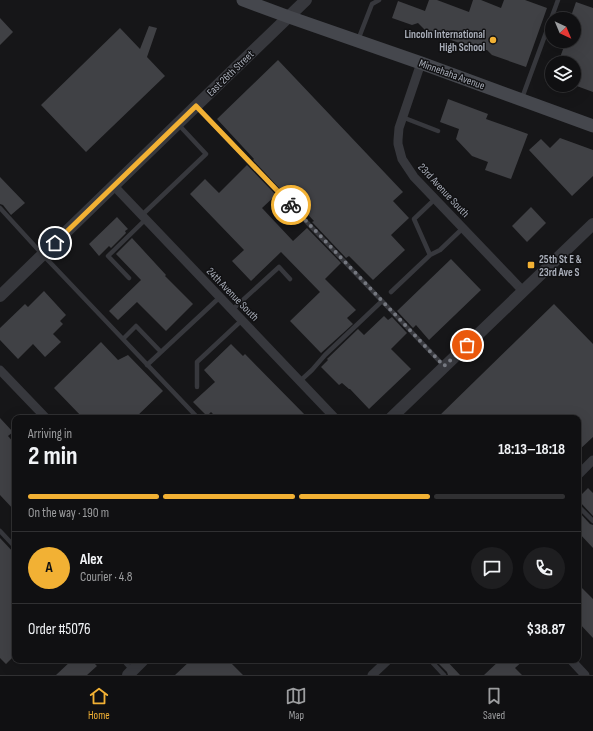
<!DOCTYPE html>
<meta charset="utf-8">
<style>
:root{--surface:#101012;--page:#1e1e20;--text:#f1f3f6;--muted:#9c9d9f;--line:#303032;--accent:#f2b134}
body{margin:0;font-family:"Sofia Sans Condensed",sans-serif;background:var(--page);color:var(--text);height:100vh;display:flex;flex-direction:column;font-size:15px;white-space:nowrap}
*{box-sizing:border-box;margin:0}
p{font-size:13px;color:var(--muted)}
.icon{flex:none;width:22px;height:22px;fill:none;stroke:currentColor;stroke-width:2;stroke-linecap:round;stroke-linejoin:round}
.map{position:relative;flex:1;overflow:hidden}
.drawer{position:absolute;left:12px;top:415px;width:569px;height:248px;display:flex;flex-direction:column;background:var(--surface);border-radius:8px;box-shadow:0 4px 16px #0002,0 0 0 1px var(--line)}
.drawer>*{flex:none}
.needle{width:26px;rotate:136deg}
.buttons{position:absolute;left:545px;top:12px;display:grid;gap:8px}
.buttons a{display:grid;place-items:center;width:36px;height:36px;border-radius:50%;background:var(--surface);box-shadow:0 4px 16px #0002,0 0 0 1px var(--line);font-size:20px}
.pin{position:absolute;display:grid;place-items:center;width:34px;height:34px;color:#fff;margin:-17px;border:2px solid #fff;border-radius:50%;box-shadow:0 1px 4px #0007}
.courier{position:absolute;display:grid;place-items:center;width:40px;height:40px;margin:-20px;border:3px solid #f2b134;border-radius:50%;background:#fff;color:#222;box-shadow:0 1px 5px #0007}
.summary em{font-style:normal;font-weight:700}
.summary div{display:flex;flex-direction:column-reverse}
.summary{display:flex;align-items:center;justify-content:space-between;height:68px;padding:0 16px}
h1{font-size:26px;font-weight:700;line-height:30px}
.bar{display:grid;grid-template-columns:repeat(4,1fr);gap:6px 4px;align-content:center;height:48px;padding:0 16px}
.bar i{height:5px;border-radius:3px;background:var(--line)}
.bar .current{background:var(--accent)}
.bar p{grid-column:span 4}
.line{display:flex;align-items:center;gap:10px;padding:0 16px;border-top:1px solid var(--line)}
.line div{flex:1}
.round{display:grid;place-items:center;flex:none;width:42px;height:42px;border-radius:21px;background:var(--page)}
.menu{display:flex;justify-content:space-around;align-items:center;height:56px;border-top:1px solid var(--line);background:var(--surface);font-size:11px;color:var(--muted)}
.menu a{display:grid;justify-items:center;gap:2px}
.menu .current{color:var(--accent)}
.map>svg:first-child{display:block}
.building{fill:#404145}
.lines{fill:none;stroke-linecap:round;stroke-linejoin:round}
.service{stroke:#37383d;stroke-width:4.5}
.minor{stroke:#37383d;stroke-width:9}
.tertiary{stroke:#37383d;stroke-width:12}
.secondary{stroke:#45474d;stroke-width:13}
.done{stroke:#757880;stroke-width:4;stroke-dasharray:0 7.2}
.route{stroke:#f2b134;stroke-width:5}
.poi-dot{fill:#f2b134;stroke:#111113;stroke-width:1.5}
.labels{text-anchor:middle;stroke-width:3;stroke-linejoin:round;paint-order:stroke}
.poi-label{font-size:11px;font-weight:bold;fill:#a8adb8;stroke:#111113;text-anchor:end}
.street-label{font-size:11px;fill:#a8adb8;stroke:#111113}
</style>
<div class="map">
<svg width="593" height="675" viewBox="0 0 593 675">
<rect width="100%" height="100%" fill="#161618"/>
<path class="building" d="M429,0h8l32,12 4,-12h8l20,8 3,-8h21l22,8 -21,59 -34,-12 -5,-5h-8l-53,-19 -8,-8 -6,2 -20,-7 6,-17 27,10z
M576,2l17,6v84l-19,-7v-22h-16l8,-22h8v-22h-4z
M0,18l13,14 -13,13z
M149,26l8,2 -10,29 18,19 -79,76 -45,-47 79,-77 20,21z
M278,60l125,132 -10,9 16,17 -18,17 14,15 -32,30 -24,-24 -3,2 -34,-36 2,-1 -31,-33 -2,2 -28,-30 1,-1 -37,-40z
M448,99l40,15 -2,5 42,15 -17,45 -26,-9 3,-8 -16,-6 -16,-17 3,-10 -19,-7z
M560,138l33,12v26l-21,20 -43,-46 12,-11 9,9z
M247,165l29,30 -14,13 31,33 14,-13 34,35 -16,16 31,31 -9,8 6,6 -32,29 -31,-32 30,-29 -39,-40 -30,29 -19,-20 12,-11 -54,-56 15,-15 14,14z
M0,177l25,26 -14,12 -8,-10 -3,-1z
M531,207l15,16 -19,19 -15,-16z
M117,217l11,12 -3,2 1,2 -15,15 -2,-2 -10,10 -10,-12z
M132,238l34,37 -1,1 28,28 -27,27 -29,-29 -19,18 -9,-9 32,-31 -25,-26z
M451,259l30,31 -52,50 -13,-15 -3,3 -16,-17z
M44,291l22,24 -6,6 3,3 -10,10 8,8 -16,15 -12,-13 -15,15 -18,-19v-12l25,-24 3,3z
M554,304l39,40v93l-15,14v-33h-141z
M384,316l4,4 4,-3 15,16 -16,16 20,20 -42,40 -19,-20h-1l-7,-6 -3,2 -18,-18 7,-7 -1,-1 1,-1 30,-29 6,6z
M101,342l17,18 10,-5 35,36 -28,27h-52l-29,-30z
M231,344l12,12 2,-2 63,64h-91l-6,-6 -4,4 -14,-14 22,-20 -11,-12z
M0,418l13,14 -5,4 7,8v67l-15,-16z
M588,488l5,5v23l-12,-13 -3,-1v-4z
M578,511l12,13 3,1v23l-15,-16z
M0,538l15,16v101l-9,9 -6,-6z
M578,584l15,15v39l-15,-16z
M72,660h19l6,6 -10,9h-31z
M191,660h37l15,15h-68z
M443,660h3l14,15h-12l-1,-3 -8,-8z
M500,660h24l-9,8 7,7h-38z"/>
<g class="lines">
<path class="service" d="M358,40l14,-36 7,-4
M522,98l36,-98
M197,107l247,259
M402,117l36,14
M0,208l43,47 155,163
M142,215l64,-61 -28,-30
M430,255l-16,-36 21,-20
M129,278l-21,-22 38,-37
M391,292l39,-37 10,-5 23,-22
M232,310l47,-43 11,12
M123,339l13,-13 25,26 59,-55
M147,365l14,-13
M300,381l12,-11 13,-15 57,-54
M197,387v-25l45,-42
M578,506l15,15
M0,531l15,16
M123,660l8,9
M430,660l14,15"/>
<path class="minor" d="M421,63l-22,65 -1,12v4l4,15 12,18 109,114
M114,186l221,232
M0,370l46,48
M578,475l15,-15
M571,660l14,15
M372,675l16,-15"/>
<path class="tertiary" d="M0,296l196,-190 110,-106
M391,418l202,-194
M128,675l15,-15"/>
<path class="secondary" d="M243,0l46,17 132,46 172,63"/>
</g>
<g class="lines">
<path class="done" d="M291,205l153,161 23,-21"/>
<path class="route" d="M55,243l141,-137 95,99"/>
</g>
<g class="poi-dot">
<circle cx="493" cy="40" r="4"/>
<rect x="527" y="261" width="8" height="8" rx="2"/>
</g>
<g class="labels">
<g class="poi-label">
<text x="485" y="38">Lincoln International<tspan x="485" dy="13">High School</tspan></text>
<text x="539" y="263" text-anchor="start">25th St E &amp;<tspan x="539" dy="13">23rd Ave S</tspan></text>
</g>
<g class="street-label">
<text transform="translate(230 73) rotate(-44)" y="4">East 26th Street</text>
<text transform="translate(452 74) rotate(20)" y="4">Minnehaha Avenue</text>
<text transform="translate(444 190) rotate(47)" y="4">23rd Avenue South</text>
<text transform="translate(233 294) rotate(46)" y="4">24th Avenue South</text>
</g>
</g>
</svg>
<div class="buttons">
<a><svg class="needle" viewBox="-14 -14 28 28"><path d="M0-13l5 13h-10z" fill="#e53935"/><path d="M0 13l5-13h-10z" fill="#9c9d9f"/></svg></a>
<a><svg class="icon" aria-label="layers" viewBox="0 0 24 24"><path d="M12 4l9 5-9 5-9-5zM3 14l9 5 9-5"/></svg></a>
</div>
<div class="pin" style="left:467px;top:345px;background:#ea580c"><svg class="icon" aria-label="bag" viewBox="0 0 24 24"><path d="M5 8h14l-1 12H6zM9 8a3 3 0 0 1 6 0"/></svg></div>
<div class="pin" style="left:55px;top:243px;background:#1f2937"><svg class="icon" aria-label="home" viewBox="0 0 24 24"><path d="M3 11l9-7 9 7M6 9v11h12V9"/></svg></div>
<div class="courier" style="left:291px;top:205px"><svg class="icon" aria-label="bike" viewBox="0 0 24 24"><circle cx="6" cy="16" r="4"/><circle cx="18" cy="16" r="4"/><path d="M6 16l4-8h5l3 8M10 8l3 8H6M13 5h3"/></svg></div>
<section class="drawer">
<div class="summary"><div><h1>2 min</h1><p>Arriving in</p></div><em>18:13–18:18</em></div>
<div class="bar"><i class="current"></i><i class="current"></i><i class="current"></i><i></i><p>On the way · 190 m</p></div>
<div class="line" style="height:72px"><b class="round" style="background:var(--accent);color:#111">A</b><div><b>Alex</b><p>Courier · 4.8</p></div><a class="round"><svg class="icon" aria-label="chat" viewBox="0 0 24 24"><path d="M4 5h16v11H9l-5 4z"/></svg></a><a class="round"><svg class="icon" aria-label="phone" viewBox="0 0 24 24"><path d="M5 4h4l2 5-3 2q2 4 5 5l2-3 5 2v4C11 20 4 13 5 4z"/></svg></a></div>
<div class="line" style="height:52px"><div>Order #5076</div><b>$38.87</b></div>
</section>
</div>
<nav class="menu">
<a class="current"><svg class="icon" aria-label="home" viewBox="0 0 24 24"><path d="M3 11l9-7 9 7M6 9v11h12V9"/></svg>Home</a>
<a><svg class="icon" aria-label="map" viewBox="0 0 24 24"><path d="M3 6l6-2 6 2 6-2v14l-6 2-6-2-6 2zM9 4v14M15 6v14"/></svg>Map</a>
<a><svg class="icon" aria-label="saved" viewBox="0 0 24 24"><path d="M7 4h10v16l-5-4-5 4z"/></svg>Saved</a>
</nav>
